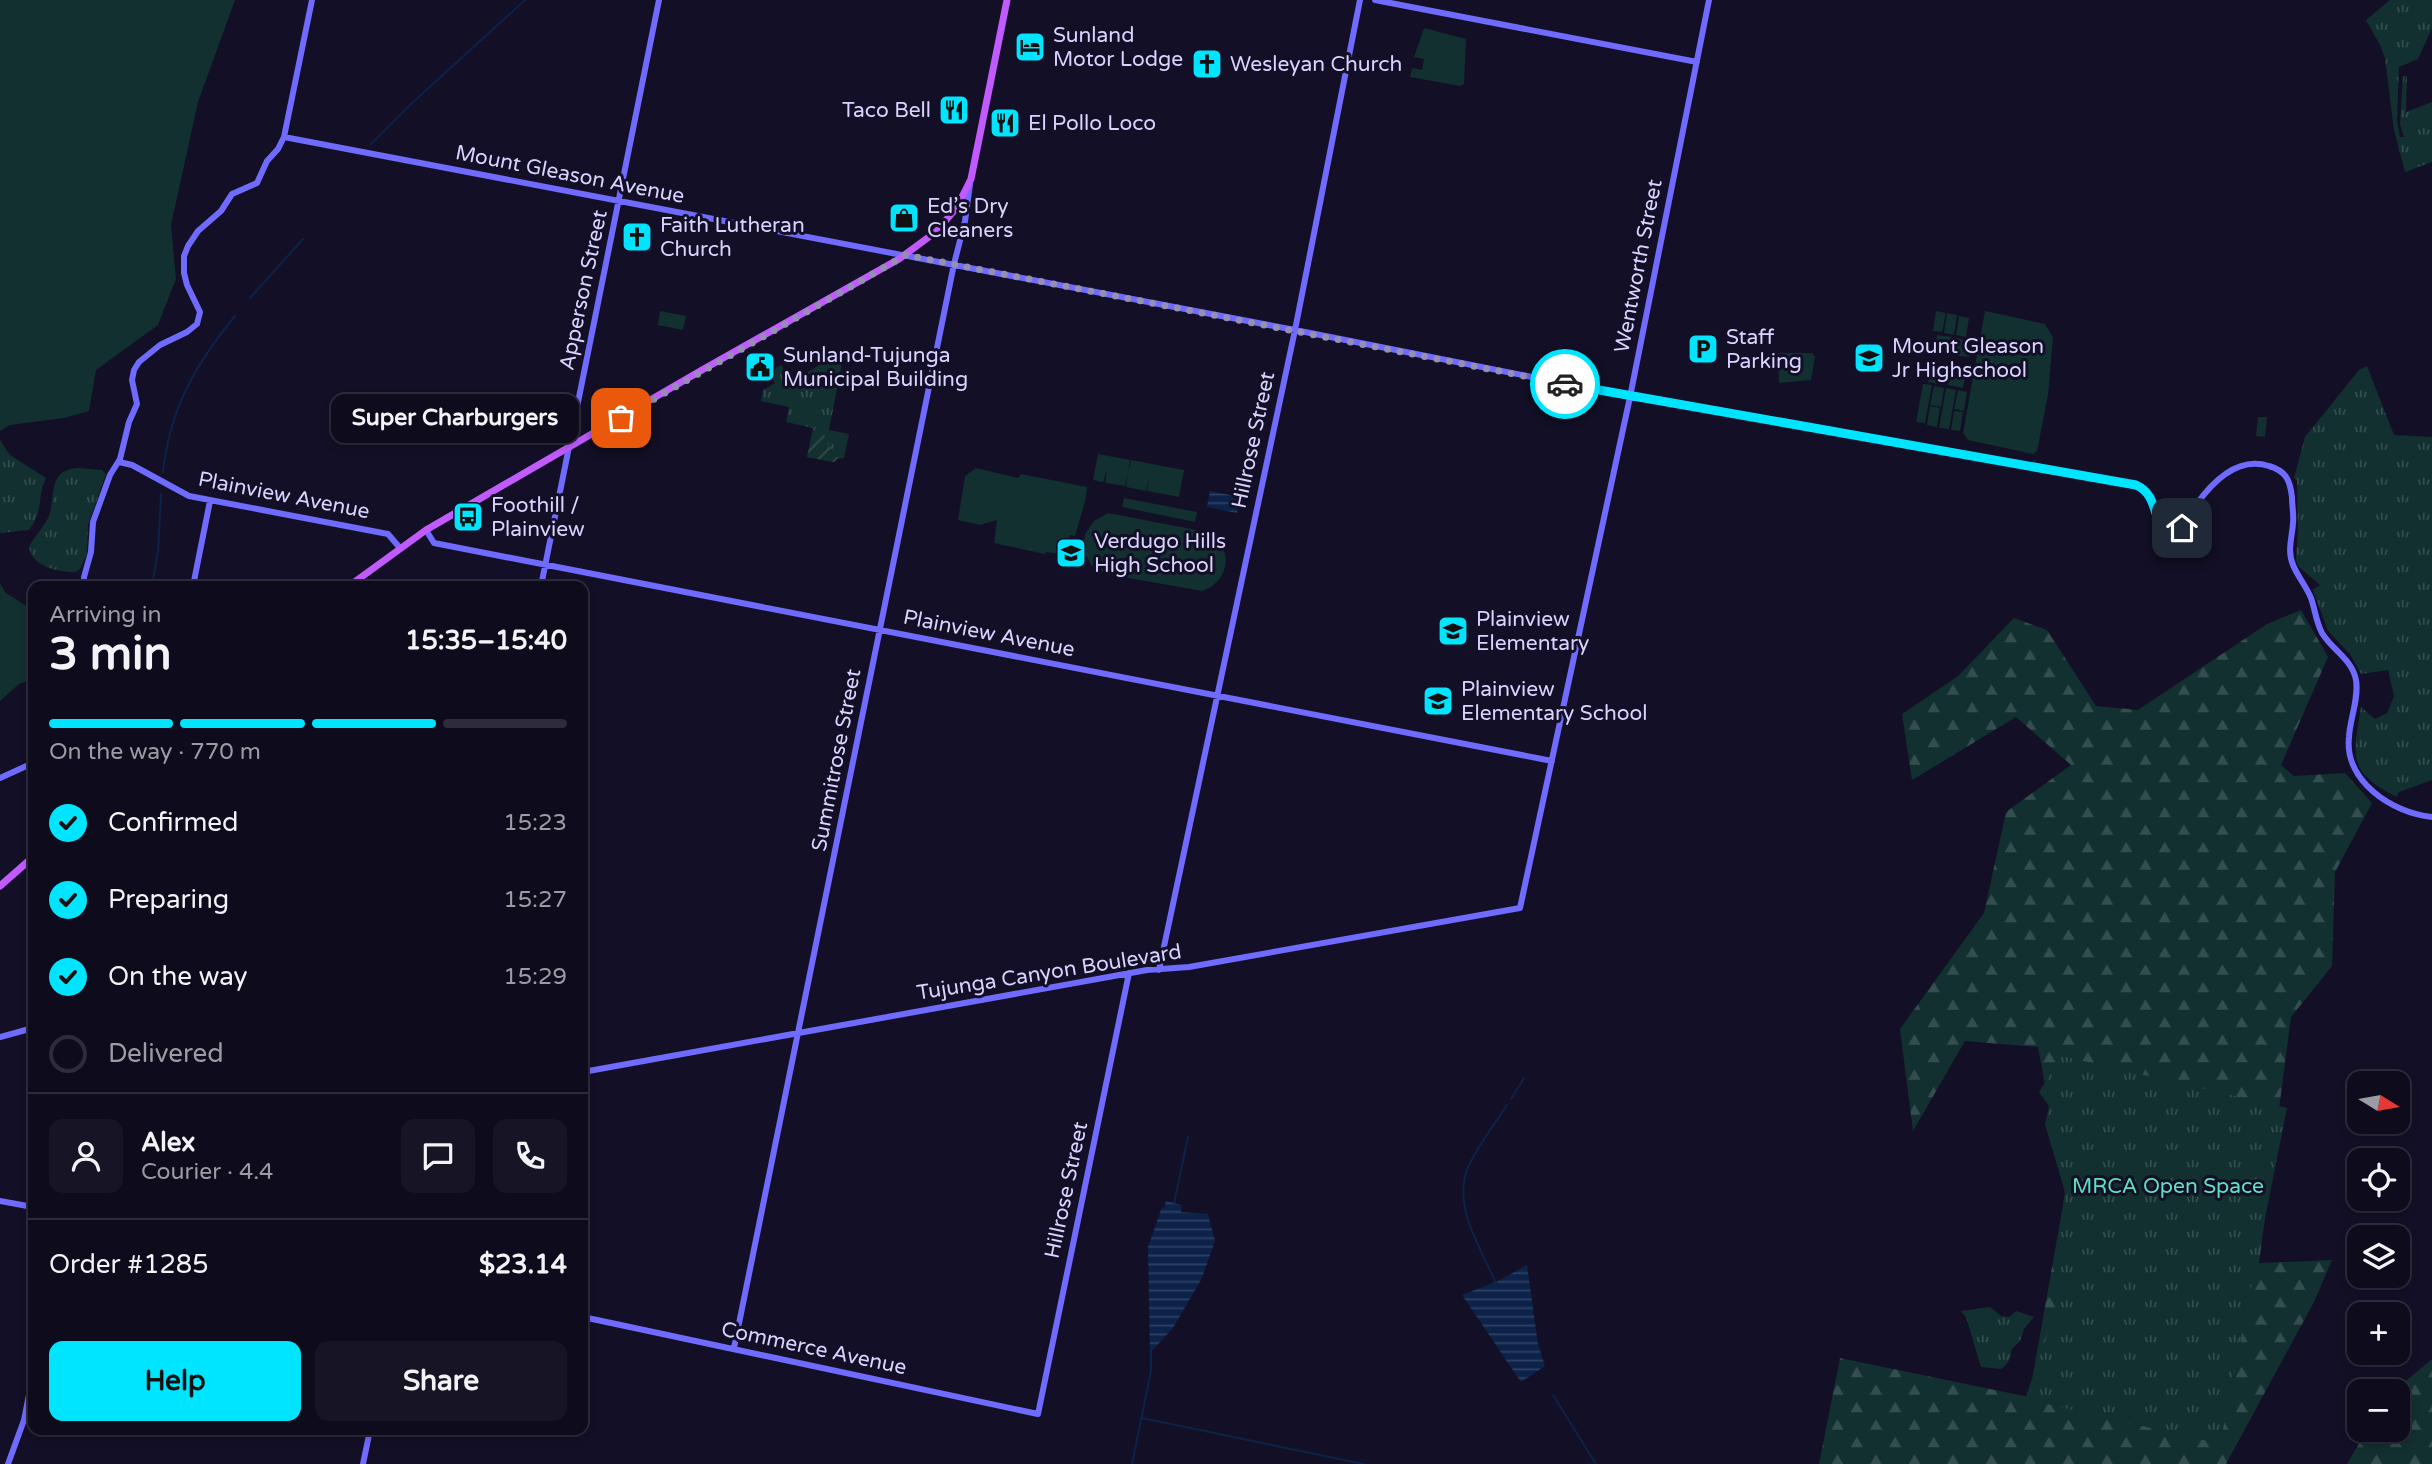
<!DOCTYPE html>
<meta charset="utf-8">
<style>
:root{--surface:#0e0b1c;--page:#171425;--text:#f1f3f6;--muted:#9b9ba3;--line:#2e2b3b;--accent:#00e5ff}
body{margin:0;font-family:"Varela Round",sans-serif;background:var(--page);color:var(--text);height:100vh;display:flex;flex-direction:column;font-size:26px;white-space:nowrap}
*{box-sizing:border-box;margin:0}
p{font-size:23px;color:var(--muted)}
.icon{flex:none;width:38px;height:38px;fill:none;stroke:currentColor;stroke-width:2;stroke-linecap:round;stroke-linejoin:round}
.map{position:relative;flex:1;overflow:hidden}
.panel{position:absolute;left:28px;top:581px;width:560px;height:854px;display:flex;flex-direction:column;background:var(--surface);border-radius:14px;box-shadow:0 4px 10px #0003,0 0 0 2px var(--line)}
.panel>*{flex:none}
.needle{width:46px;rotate:101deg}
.tools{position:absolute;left:2347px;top:1071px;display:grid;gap:14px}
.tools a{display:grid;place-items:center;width:63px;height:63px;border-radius:14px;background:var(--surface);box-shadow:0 4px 10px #0003,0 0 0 2px var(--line);font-size:35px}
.pin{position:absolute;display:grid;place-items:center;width:60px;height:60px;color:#fff;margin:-30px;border-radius:14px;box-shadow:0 4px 10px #0006}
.courier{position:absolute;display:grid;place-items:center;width:70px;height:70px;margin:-35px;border:5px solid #00e5ff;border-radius:50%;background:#fff;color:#222;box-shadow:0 2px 9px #0007}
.bubble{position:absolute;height:49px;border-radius:14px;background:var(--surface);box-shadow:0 4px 10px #0003,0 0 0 2px var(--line);font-size:23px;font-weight:700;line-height:49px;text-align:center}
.summary em{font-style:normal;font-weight:700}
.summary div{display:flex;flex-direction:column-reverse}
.summary{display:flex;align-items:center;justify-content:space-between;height:119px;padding:0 21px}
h1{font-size:46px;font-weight:700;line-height:52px}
.bar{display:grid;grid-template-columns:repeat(4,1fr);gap:10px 7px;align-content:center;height:84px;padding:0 21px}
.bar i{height:9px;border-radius:5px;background:var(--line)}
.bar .on{background:var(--accent)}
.bar p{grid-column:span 4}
.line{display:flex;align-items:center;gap:18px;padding:0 21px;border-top:2px solid var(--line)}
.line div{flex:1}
.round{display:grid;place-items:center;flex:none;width:74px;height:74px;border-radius:14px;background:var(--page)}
ol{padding:0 21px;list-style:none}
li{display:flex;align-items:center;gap:21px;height:77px}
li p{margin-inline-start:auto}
li .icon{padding:7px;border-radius:50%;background:var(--accent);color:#111;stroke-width:4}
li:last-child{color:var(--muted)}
li i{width:38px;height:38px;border:4px solid var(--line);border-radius:50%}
.action{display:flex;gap:14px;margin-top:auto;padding:14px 21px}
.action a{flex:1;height:80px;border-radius:14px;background:var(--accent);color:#111;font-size:28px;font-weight:700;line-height:80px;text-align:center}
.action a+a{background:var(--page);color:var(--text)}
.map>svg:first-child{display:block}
.grass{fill:#12302f}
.forest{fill:url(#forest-firs)}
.park{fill:url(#park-tufts)}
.garden{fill:url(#garden-furrows)}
.water{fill:url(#water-rules)}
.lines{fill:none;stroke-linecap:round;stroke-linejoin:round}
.stream{stroke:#0c2248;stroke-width:2}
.secondary{stroke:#6f6bff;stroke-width:6}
.primary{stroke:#c25bff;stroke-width:7}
.done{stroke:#948fb3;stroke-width:7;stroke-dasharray:0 12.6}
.route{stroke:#00e5ff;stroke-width:9}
.labels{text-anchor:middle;stroke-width:6;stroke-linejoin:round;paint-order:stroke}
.poi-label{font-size:21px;fill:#d9d4ff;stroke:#130f26;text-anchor:start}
.street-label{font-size:21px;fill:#d9d4ff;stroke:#130f26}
.park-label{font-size:21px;fill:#5fe0c0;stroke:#130f26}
</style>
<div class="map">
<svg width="2432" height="1464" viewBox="0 0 2432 1464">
<defs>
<pattern id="forest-firs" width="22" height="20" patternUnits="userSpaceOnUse" patternTransform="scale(1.75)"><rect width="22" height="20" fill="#12302f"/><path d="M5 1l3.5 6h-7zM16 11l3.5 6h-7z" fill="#344d4e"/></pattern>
<pattern id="park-tufts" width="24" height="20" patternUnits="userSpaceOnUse" patternTransform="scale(1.75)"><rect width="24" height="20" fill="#12302f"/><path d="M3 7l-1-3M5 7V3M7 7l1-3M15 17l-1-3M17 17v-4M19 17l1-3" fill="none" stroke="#344d4e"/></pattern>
<pattern id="garden-furrows" width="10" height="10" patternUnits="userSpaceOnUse" patternTransform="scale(1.75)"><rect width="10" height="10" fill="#12302f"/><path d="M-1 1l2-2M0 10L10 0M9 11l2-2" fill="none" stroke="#344d4e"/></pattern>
<pattern id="water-rules" width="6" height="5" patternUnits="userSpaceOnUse" patternTransform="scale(1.75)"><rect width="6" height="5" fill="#0c2248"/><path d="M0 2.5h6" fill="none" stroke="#2f4163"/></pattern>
</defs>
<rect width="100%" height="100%" fill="#130f26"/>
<path class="grass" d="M0,0h235l-37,102 -27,123 5,54 -18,46 -62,45 -7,41 -25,7 -54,7 -10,6z
M1424,28l42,11 -2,45 -4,2 -50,-9 2,-9 10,2 2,-11 -10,-2z
M660,311l26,5 -3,14 -25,-5z
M1936,311l10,2 -4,19 -9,-1z
M1985,311l60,13 8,13 -5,58 -11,56 -4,3 -65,-14 -5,-7z
M1947,313l10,2 -3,20 -10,-2z
M1959,316l10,2 -3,19 -10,-2z
M1937,335l15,2 -3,17 -15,-3z
M1956,338l16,3 -3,16 -16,-2z
M1778,353h34l3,4 -4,23 -32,3z
M1931,366l15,2 -3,17 -15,-3z
M1951,369l15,3 -3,16 -15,-3z
M1923,384l9,1 -7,38 -9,-1z
M1934,386l10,2 -3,19 -11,-2z
M1946,388l10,2 -7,39 -10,-1z
M1958,390l9,2 -3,19 -10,-2z
M1930,406l10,2 -3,19 -10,-2z
M1954,411l9,1 -3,19 -9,-1z
M2258,417h9l-2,20 -9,-1z
M1098,454l32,6 -2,12 3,-12 53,10 -5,27 -32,-6 2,-14 -3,14 -20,-4 2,-14 -3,13 -20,-3 2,-14 -4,13 -10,-2z
M976,468l42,10 3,-4 66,13 -1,11 -11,38 -5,-1 -4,16 -4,3 -16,-2 -1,2 -51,-11 3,-23 -17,5 -22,-5 7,-44z
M1124,498l73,14 -2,10 -73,-15z
M1108,513l99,19c28,14 23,50 -5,59l-96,-17 -15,-9 -8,-16 2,-15 9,-13z
M0,583l6,10 27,17v69l-14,5 -19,17z"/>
<path class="forest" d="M2301,610l27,47 -47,108 13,11 51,-3 27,30 -37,69 -3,94 -41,51 -32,246 73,-3 -18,42 -88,162h-407l21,-106 189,39 36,-203 -27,-147 -73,-6 -52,90 -13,-102 84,-116 22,-101 65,-47 -55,-48 -104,63 -10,-66 56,-38 56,-58 33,12 49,76 42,4 129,-86z
M2432,1359v105h-85l20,-34h31v-39h-4z"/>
<path class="park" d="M2390,0h42v28l-14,31 -19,8 -2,53 3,17h4l-4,-13 3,-48h4l-1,36 26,-10v60l-27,10 -11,-42 -9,-72 -5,-13 -14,-25z
M845,348l-16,82 20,4 -5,24 -7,1 -3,3 -27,-5 6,-29 -27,-6 3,-15 -28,-6 2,-11 12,-7 -6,-11 12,-7 11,16 38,-22 -1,-4z
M2367,366l27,69 38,2v343l-33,12 -2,5c-50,-25 -44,-40 -36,-90l14,12 12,-6 7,-17 -6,-26 -27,4 -11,-20 -22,-23 -15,-41 7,-5 -22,-19 -2,-6 2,-32 -1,-48 -3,-2 11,-41 54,-67z
M0,440l10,15 36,23c-10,21 -1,30 -17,52l-29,3z
M77,468l25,2 4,4 -18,51 -1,29 -7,15 -5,3c-17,0 -43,-5 -46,-25 5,-10 14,-19 19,-29 9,-18 -3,-47 29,-50z
M2062,1056l225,52 -67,336 -195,-45 28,-80 4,-19 -4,-22 12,-86 -20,-68 4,-18 -10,-14z
M1990,1307l11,9 8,1 7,-6 18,6 -10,12 -4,12 -9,9c1,8 -4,15 -10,19l-20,-2 -15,-50 -5,-6z"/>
<path class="garden" d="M814,427l9,2 3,12 12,17 -4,4 -27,-5z"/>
<path class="water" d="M1210,491l30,6 -3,16 -30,-6z
M1166,1201l16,4 -1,7 27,2 7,27 -13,37 -29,50 -23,25 -2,-106 14,-40 2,1z
M1527,1265l11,79 7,22 -24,16 -59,-87 38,-15z"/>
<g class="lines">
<path class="stream" d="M371,144l39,-39 115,-105
M250,298l53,-59
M163,472c7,-64 32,-107 72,-156
M152,586l6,-35 3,-57
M1511,1099l13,-21
M1174,1203l14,-66
M1496,1283c-15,-34 -43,-76 -29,-113 9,-23 27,-44 40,-65
M1553,1395l43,69
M1142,1418l221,46
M1132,1464l19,-93v-19"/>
<path class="secondary" d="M1375,0l322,62
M284,137l1011,193 343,68 135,22 348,62c49,11 21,32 46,51l11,-1c8,-8 11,-18 18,-27 17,-24 42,-49 73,-39 17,5 21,14 23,31 0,9 2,18 1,26 -1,15 -6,28 0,42 5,12 13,21 18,33 4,11 5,24 11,35 10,17 30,26 34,47 3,19 -6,38 -7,57 -5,44 43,76 83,80
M119,462l13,3 57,31 199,38 12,14
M426,530l8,13 1118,218
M84,586v-9l7,-25 2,-30 17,-47 10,-16 9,-37 8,-18 -5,-24 2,-10 5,-8 21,-17 27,-13 10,-8 3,-12 -13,-27 -3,-12v-17l4,-10 10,-15 23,-20 11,-17 25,-11 10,-22 11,-12 6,-12 28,-137
M193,586l17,-85
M541,586l118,-586
M0,778l33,-15
M1159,970l136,-640 65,-330
M0,1037l33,-9
M583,1072l564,-102 42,-3 331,-59 110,-511 79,-397
M0,1201l33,6
M583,1317l455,97 91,-441
M734,1348l220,-1084 11,-43 5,-37
M8,1464l16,-44 9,-45
M363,1464l7,-34"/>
<path class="primary" d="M349,586l77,-56 276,-160 197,-111 38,-28 20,-24 14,-28 36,-179
M0,886l33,-29"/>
</g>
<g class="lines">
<path class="done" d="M621,418l285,-163 659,129"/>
<path class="route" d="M1565,384l571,101c20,9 17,29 27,45 7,5 13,4 19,-2"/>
</g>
<defs>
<g id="hotel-square" transform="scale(1.575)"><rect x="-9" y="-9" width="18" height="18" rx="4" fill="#00e5ff" stroke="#130f26"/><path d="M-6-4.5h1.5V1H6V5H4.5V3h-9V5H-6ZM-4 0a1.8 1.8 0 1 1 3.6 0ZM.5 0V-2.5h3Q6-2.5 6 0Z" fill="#111"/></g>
<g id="church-square" transform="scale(1.575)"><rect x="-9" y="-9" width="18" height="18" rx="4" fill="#00e5ff" stroke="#130f26"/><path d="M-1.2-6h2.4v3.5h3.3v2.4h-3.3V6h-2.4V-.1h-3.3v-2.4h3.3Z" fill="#111"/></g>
<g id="restaurant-square" transform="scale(1.575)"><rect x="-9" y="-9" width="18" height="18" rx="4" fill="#00e5ff" stroke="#130f26"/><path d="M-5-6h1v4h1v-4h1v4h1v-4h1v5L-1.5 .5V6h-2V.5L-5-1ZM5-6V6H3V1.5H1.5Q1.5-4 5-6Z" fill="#111"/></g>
<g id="shop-square" transform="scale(1.575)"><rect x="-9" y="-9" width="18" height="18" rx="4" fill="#00e5ff" stroke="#130f26"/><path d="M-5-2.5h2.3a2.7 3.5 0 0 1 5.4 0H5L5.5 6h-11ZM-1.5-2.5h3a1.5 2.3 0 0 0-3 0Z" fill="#111"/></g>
<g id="parking-square" transform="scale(1.575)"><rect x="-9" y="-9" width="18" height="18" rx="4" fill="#00e5ff" stroke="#130f26"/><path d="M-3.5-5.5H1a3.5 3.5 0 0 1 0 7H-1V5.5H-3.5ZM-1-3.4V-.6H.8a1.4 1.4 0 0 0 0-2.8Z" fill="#111"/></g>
<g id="school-square" transform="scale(1.575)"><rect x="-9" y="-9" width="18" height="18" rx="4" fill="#00e5ff" stroke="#130f26"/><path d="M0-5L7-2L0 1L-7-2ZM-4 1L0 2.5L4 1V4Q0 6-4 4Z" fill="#111"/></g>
<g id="civic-square" transform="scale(1.575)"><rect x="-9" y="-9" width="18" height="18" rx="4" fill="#00e5ff" stroke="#130f26"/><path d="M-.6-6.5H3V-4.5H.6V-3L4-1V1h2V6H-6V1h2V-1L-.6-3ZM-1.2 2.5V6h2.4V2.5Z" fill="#111"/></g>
<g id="bus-square" transform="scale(1.575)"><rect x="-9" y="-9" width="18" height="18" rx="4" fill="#00e5ff" stroke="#130f26"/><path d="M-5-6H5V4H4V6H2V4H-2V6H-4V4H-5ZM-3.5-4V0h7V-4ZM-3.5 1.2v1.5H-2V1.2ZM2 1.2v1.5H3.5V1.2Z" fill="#111"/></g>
</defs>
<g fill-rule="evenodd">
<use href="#hotel-square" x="1030" y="47"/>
<use href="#church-square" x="1207" y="64"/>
<use href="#restaurant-square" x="954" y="110"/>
<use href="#restaurant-square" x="1005" y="123"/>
<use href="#shop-square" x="904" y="218"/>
<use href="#church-square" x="637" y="237"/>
<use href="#parking-square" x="1703" y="349"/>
<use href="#school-square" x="1869" y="358"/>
<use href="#civic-square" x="760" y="367"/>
<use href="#bus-square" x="468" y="517"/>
<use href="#school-square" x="1071" y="553"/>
<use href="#school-square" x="1453" y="631"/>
<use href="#school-square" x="1438" y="701"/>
</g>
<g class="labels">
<g class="poi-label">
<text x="1053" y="42">Sunland<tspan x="1053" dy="24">Motor Lodge</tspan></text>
<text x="1230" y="71">Wesleyan Church</text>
<text x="931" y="117" text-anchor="end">Taco Bell</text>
<text x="1028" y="130">El Pollo Loco</text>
<text x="927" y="213">Ed’s Dry<tspan x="927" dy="24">Cleaners</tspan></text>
<text x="660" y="232">Faith Lutheran<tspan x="660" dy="24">Church</tspan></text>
<text x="1726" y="344">Staff<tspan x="1726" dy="24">Parking</tspan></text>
<text x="1892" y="353">Mount Gleason<tspan x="1892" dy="24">Jr Highschool</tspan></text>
<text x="783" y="362">Sunland-Tujunga<tspan x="783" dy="24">Municipal Building</tspan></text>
<text x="491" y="512">Foothill /<tspan x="491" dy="24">Plainview</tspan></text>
<text x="1094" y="548">Verdugo Hills<tspan x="1094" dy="24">High School</tspan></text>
<text x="1476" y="626">Plainview<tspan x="1476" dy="24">Elementary</tspan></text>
<text x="1461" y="696">Plainview<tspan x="1461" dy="24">Elementary School</tspan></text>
</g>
<g class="street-label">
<text transform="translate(570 174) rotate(11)" y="7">Mount Gleason Avenue</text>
<text transform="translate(1638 266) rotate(-79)" y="7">Wentworth Street</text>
<text transform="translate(583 290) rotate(-78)" y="7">Apperson Street</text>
<text transform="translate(1253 440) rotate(-78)" y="7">Hillrose Street</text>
<text transform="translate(284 495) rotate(11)" y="7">Plainview Avenue</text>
<text transform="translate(989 633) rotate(11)" y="7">Plainview Avenue</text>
<text transform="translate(836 760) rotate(-79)" y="7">Summitrose Street</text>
<text transform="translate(1049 972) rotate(-9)" y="7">Tujunga Canyon Boulevard</text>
<text transform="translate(1066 1190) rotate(-78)" y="7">Hillrose Street</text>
<text transform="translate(814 1348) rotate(12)" y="7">Commerce Avenue</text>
</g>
<g class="park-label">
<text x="2168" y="1193">MRCA Open Space</text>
</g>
</g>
</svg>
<div class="tools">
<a><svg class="needle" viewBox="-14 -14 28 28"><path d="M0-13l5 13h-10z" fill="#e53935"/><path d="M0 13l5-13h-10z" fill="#9b9ba3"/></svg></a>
<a><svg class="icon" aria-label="locate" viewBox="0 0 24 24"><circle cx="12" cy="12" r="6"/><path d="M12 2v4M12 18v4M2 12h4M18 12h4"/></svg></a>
<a><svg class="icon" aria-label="layers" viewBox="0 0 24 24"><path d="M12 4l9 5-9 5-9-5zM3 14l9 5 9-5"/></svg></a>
<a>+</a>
<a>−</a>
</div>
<div class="pin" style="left:621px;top:418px;background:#ea580c"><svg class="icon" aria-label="bag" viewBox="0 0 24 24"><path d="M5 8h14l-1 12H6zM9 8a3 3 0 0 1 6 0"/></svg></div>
<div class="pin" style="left:2182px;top:528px;background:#1f2937"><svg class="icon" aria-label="home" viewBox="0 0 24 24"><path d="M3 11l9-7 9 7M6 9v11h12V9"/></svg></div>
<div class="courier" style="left:1565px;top:384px"><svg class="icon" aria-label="car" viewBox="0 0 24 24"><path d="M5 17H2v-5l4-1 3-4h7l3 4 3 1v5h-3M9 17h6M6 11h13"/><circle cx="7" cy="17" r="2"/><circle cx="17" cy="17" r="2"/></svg></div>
<div class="bubble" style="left:331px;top:394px;width:248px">Super Charburgers</div>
<section class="panel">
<div class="summary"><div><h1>3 min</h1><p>Arriving in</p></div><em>15:35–15:40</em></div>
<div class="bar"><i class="on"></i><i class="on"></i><i class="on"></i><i></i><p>On the way · 770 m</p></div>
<ol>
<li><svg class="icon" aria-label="check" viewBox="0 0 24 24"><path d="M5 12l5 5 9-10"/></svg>Confirmed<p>15:23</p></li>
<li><svg class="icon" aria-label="check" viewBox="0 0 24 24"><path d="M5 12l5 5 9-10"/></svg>Preparing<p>15:27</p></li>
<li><svg class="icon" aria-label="check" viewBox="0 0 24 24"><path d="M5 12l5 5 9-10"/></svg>On the way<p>15:29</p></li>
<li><i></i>Delivered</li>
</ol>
<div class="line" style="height:126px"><a class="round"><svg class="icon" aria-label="person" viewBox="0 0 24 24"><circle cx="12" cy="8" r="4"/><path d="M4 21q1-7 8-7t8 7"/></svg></a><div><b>Alex</b><p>Courier · 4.4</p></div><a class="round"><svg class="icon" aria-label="chat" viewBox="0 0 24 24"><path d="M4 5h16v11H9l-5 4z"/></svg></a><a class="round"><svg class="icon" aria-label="phone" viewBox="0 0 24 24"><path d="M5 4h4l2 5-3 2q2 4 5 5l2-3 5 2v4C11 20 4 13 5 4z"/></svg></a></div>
<div class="line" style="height:91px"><div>Order #1285</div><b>$23.14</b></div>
<div class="action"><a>Help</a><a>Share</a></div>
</section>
</div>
